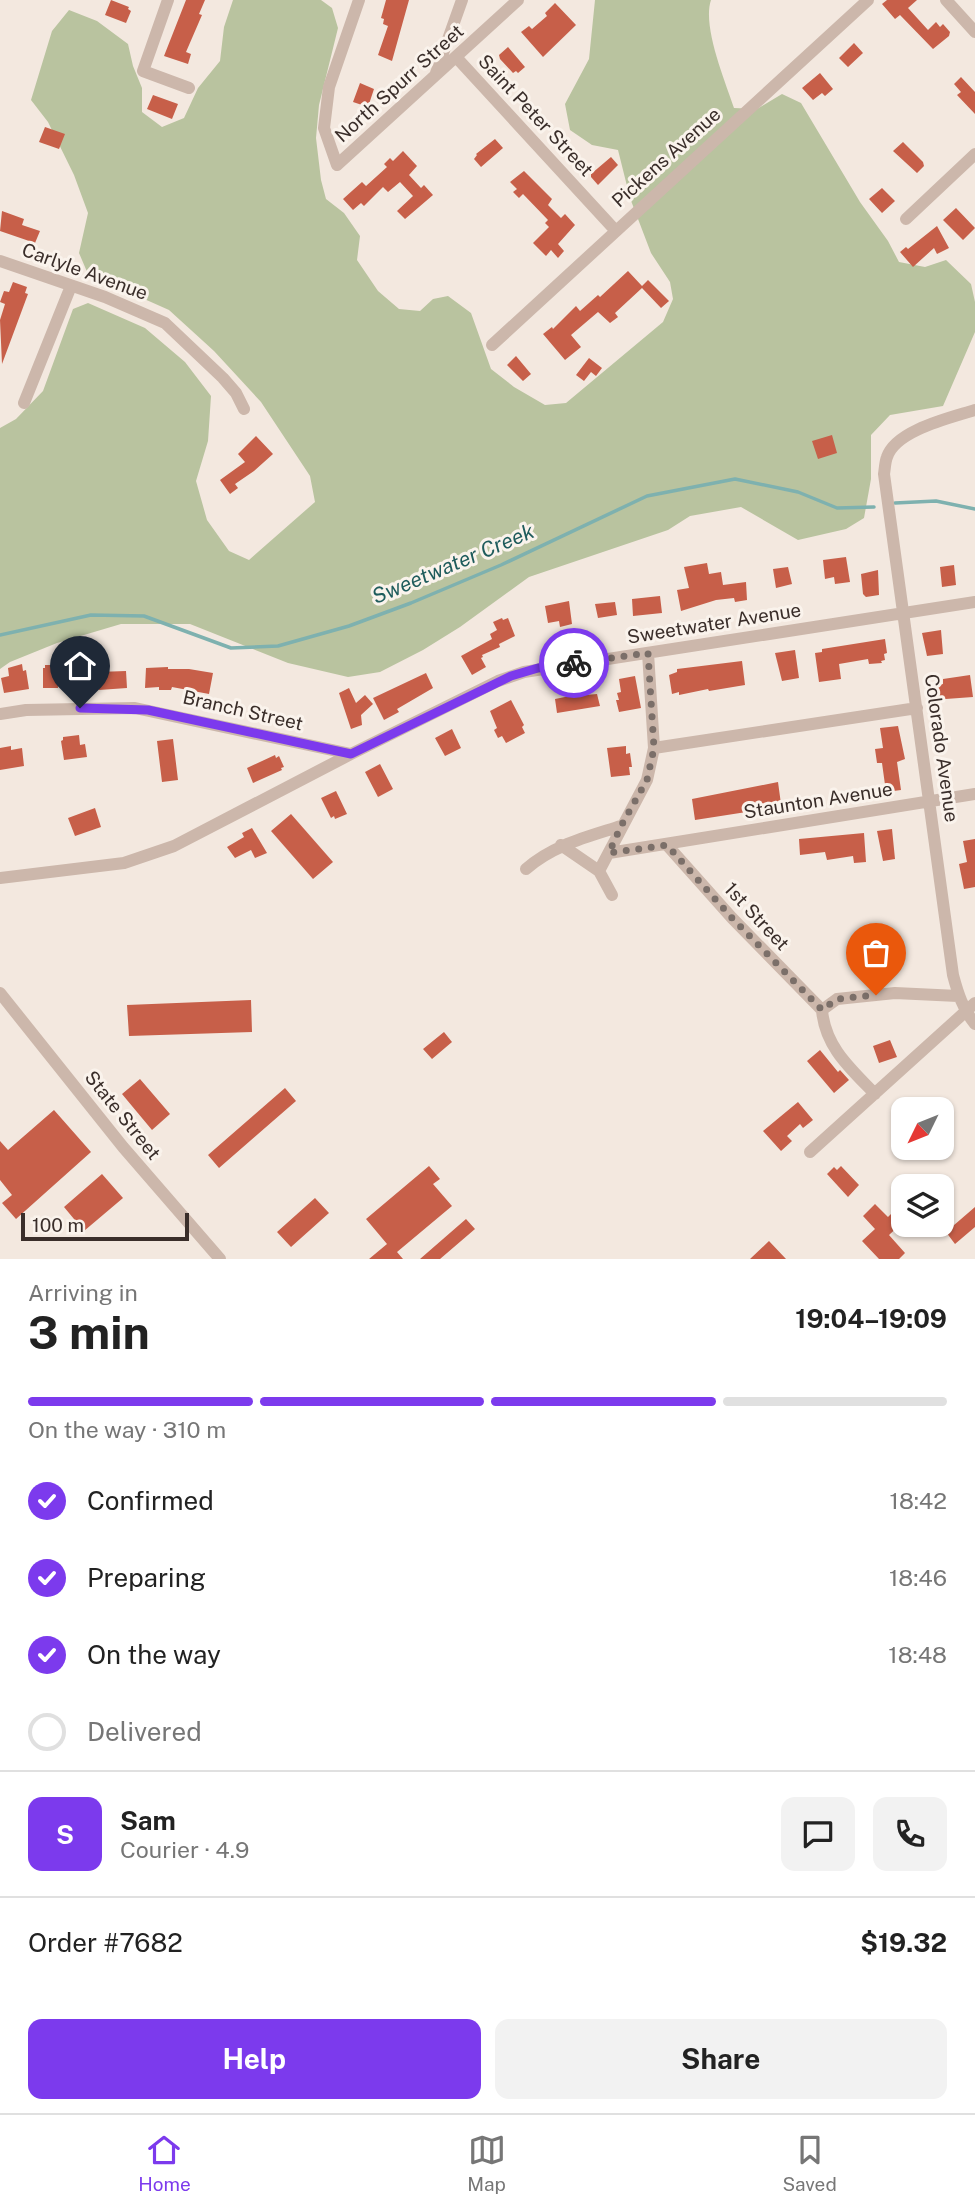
<!DOCTYPE html>
<meta charset="utf-8">
<style>
:root{--surface:#fff;--page:#f2f2f2;--text:#222;--muted:#767676;--line:#e0e0e0;--accent:#7c3aed}
body{margin:0;font-family:"Public Sans",sans-serif;background:var(--page);color:var(--text);height:100vh;display:flex;flex-direction:column;font-size:26px;white-space:nowrap}
*{box-sizing:border-box;margin:0}
p{font-size:23px;color:var(--muted)}
.icon{flex:none;width:38px;height:38px;fill:none;stroke:currentColor;stroke-width:2;stroke-linecap:round;stroke-linejoin:round}
.map{position:relative;height:1259px;overflow:hidden}
.details{display:flex;flex-direction:column;background:var(--surface);flex:1}
.details>*{flex:none}
.needle{width:46px;rotate:227deg}
.controls{position:absolute;left:891px;top:1097px;display:grid;gap:14px}
.controls a{display:grid;place-items:center;width:63px;height:63px;border-radius:14px;background:var(--surface);box-shadow:0 2px 5px #0004;font-size:35px}
.scale{position:absolute;left:21px;bottom:18px;width:168px;box-sizing:border-box;padding-left:7px;border:4px solid #3a2e2a;border-top:0;font-size:19px;line-height:24px;white-space:nowrap;color:#3a2e2a;-webkit-text-stroke:5px #faf3ec;paint-order:stroke}
.pin{position:absolute;display:grid;place-items:center;width:60px;height:60px;color:#fff;margin:-72px -30px;border-radius:50% 50% 50% 0;rotate:-45deg;box-shadow:0 0 7px #0007}
.pin .icon{rotate:45deg}
.courier{position:absolute;display:grid;place-items:center;width:70px;height:70px;margin:-35px;border:5px solid #7c3aed;border-radius:50%;background:#fff;color:#222;box-shadow:0 2px 9px #0007}
.headline em{font-style:normal;font-weight:700}
.headline div{display:flex;flex-direction:column-reverse}
.headline{display:flex;align-items:center;justify-content:space-between;height:119px;padding:0 28px}
h1{font-size:46px;font-weight:700;line-height:52px}
.bar{display:grid;grid-template-columns:repeat(4,1fr);gap:10px 7px;align-content:center;height:84px;padding:0 28px}
.bar i{height:9px;border-radius:5px;background:var(--line)}
.bar .selected{background:var(--accent)}
.bar p{grid-column:span 4}
.line{display:flex;align-items:center;gap:18px;padding:0 28px;border-top:2px solid var(--line)}
.line div{flex:1}
.round{display:grid;place-items:center;flex:none;width:74px;height:74px;border-radius:14px;background:var(--page)}
ol{padding:0 28px;list-style:none}
li{display:flex;align-items:center;gap:21px;height:77px}
li p{margin-inline-start:auto}
li .icon{padding:7px;border-radius:50%;background:var(--accent);color:#fff;stroke-width:4}
li:last-child{color:var(--muted)}
li i{width:38px;height:38px;border:4px solid var(--line);border-radius:50%}
.action{display:flex;gap:14px;margin-top:auto;padding:14px 28px}
.action a{flex:1;height:80px;border-radius:14px;background:var(--accent);color:#fff;font-size:28px;font-weight:700;line-height:80px;text-align:center}
.action a+a{background:var(--page);color:var(--text)}
.tab-bar{display:flex;justify-content:space-around;align-items:center;height:98px;border-top:2px solid var(--line);background:var(--surface);font-size:19px;color:var(--muted)}
.tab-bar a{display:grid;justify-items:center;gap:4px}
.tab-bar .selected{color:var(--accent)}
.map>svg:first-child{display:block}
.green{fill:#b9c39f}
.lines{fill:none;stroke-linecap:round;stroke-linejoin:round}
.stream{stroke:#7eb1af;stroke-width:3.5}
.building{fill:#c75f49}
.minor{stroke:#ccb7ab;stroke-width:12}
.done{stroke:#7b6f69;stroke-width:7;stroke-dasharray:0 12.6}
.route{stroke:#7c3aed;stroke-width:9}
.labels{text-anchor:middle;stroke-width:6;stroke-linejoin:round;paint-order:stroke}
.street-label{font-size:19px;fill:#3a2e2a;stroke:#faf3ec}
.water-label{font-size:21px;font-style:italic;fill:#1f5c5c;stroke:#faf3ec}
</style>
<div class="map">
<svg width="975" height="1259" viewBox="0 0 975 1259">
<rect width="100%" height="100%" fill="#f3e8df"/>
<path class="green" d="M233,0h88l11,8 6,20 -19,77 -3,33 5,42 5,19 18,14 16,23 -3,24 21,31 21,18 21,2 13,-12 15,-3 23,17 20,56 23,18 31,18 21,-2 97,-81 10,-23 -3,-17 -19,-29 -21,-55 -12,-48 -26,-5 -22,-15 -5,-26 24,-45 6,-59h116c-9,26 14,81 23,108l23,1 25,-15 19,9 59,99 28,39 11,21 26,5 21,-7 25,24 4,18v30l-32,74 -53,9 -19,20v44l-7,39 -18,11 -48,11 -57,-33 -51,9 -22,14 -139,47 -69,50 -37,23 -43,22 -32,5 -60,-14 -98,-39h-69l-64,19 -47,19 -10,7v-241l16,-9 27,-28 30,-82 15,-6 57,25 40,34 26,34 -3,45 -12,40 11,39 22,31 20,9 66,-58 -5,-26 -49,-74 -47,-51 -45,-41 -81,-36 -9,-21 9,-40 -14,-38 -26,-53 -17,-22 21,-69 17,-21 28,11 31,23 5,22 9,22v24l20,15 22,-9 14,-30 22,-27 4,-34z"/>
<g class="lines">
<path class="stream" d="M895,503l41,-2 39,8
M0,635l91,-20 53,1 87,32 47,-2 71,-20 62,-23 90,-38 146,-69 88,-17 63,13 39,16 37,-1"/>
</g>
<path class="building" d="M111,0l18,7 -1,2 3,2 -5,12 -21,-8z
M186,0h19l-6,14 3,1 -16,37 5,2 -3,10 -24,-8z
M386,0h23l-17,61 -14,-6 10,-29 -5,-2 1,-5 -3,-1z
M887,0h30l-9,8 20,22 8,-8 4,5 3,-3 7,8 -1,4 -16,13 -33,-34 -5,4 -13,-15z
M555,3l21,22 -33,32 -22,-25 8,-6 3,3 15,-13 -2,-3z
M854,43l9,10 -15,14 -9,-9z
M508,47l17,20 -7,6 -2,-2 -3,2 -13,-14 -1,-4z
M820,73l13,16 -8,7 -3,-3 -9,7 -11,-12z
M961,77l14,15v22l-18,-19 4,-3 -7,-8z
M360,83l14,6 -6,18 -15,-5z
M153,95l25,9 -6,15 -25,-10z
M45,127l20,7 -6,15 -20,-7z
M495,139l8,9 -22,19 -7,-8 3,-4 -1,-1z
M903,142l20,20 1,4 -7,7 -24,-22z
M403,151l14,15 -8,9 12,13 3,-3 9,10 -28,24 -8,-8 16,-15 -13,-14 -12,10 -5,-5 -19,19 -3,-3 -8,7 -10,-11 19,-17 4,4 21,-19 -3,-3 6,-6 3,3z
M611,157l7,8 -20,20 -7,-8v-3z
M524,171l28,28 -4,6 13,13 4,-4 10,11 -17,19 6,7 -6,7 -7,-8 -5,6 -13,-13 16,-16 -4,-4 3,-3 -25,-26 -4,4 -6,-6 4,-3 -7,-7z
M882,188l13,13 -13,12 -13,-14z
M956,208l19,20 -12,12 -20,-20z
M2,211l22,8 -2,6 18,6 -5,12 -35,-12z
M937,226l12,22 -12,6 -3,-6 -21,19 -13,-15 6,-5 2,2z
M628,271l14,15 6,-6 21,21 -8,7 -19,-20 -27,25 3,4 -8,6 -12,-11 -27,23 10,12 -16,13 -22,-26 9,-7 1,2 23,-23 4,5 18,-16 2,2z
M13,282l14,5 -2,6 3,1 -26,70 -2,-44 5,-16 -5,-2 4,-11 5,1z
M516,356l15,18 -8,7 -16,-16z
M589,358l13,10 -6,8 -5,-4 -7,9 -8,-6z
M832,435l5,18 -19,6 -6,-18z
M256,436l17,18 -19,17 -19,13 3,4 -8,6 -10,-14 25,-18 -7,-8z
M846,557l4,25 -15,2 -1,-7 -9,2 -2,-19z
M707,563l2,11 12,-2 2,13 23,-3 1,18 -12,2 -1,-4 -18,2 -35,11 -4,-21 12,-2 -5,-21z
M954,565l2,20 -14,2 -2,-20z
M788,567l4,17 -16,4 -3,-19z
M878,570l1,25 -13,2 -3,-3 -2,-20z
M660,596l2,17 -29,3 -1,-17z
M569,601l3,23 -12,3 -1,-6 -11,2 -3,-17z
M615,602l2,13 -19,3 -3,-14z
M502,618l1,2 5,-2 7,18 -16,8 1,3 -18,8 1,2 -2,1 5,9 -14,8 -11,-19 31,-17 -2,-5 7,-4 -4,-8z
M941,630l2,24 -16,2 -5,-23z
M885,639l2,14 -3,1 1,6 -4,1 1,2 -13,1 -1,-5 -29,5 2,15 -22,3 -4,-29 7,-1v-3z
M70,650h17v16h-16z
M795,650l4,28 -17,3 -7,-28z
M742,661l3,24 -36,6 -1,-2 -29,6v-3l-7,2 -3,-19 8,-3v-3z
M22,664l1,7 3,-1 3,19 -25,4 -3,-15 8,-2 -1,-8z
M45,665h13v23h-15v-20h2z
M168,667v2h21l24,4 -4,21 -37,-7 -1,3h-12v-3l-14,1 1,-20z
M126,671l1,17 -28,2 -1,-18z
M426,673l7,15 -36,21 2,3 -15,8 -11,-22z
M970,675l3,22 -41,3 -2,-9 3,-1 -1,-4 11,-2v-5z
M635,676l6,32 -22,4 -3,-12h3l-2,-7 4,-1 -2,-13z
M349,688l7,15 9,-8 8,9 -12,11 1,10 -11,4 -12,-36z
M585,689l1,6 11,-1 3,12 -43,7 -2,-14 20,-4v-4z
M511,700l13,25 -2,2 3,6 -19,10 -4,-7 -4,2 -4,-8 3,-2 -7,-17z
M898,726l7,33 -8,3 4,28 -15,2 -4,-29h-5l-2,-14 8,-1 -3,-20z
M452,729l9,19 -16,8 -10,-18z
M79,735l1,10 5,-1 2,13 -23,3 -3,-19 2,-1v-3z
M173,739l5,41 -16,2 -5,-41z
M11,746v4l11,-2 2,18 -24,4v-22z
M626,746v8l4,-1 2,14h-3l1,8 -19,2 -4,-29z
M275,755l1,3 3,-2 5,11 -3,1 1,2 -29,13 -6,-15z
M380,764l13,25 -15,8 -13,-25z
M778,782l3,22h-3l1,3 -84,13 -3,-21z
M336,791l11,23 -12,5 -1,-3 -3,2 -10,-20z
M95,808l6,19 -26,9 -7,-18z
M291,814l42,48 -20,17 -42,-48z
M252,828l15,25 -12,5 -4,-8 -16,8 -8,-11 17,-10 -2,-4z
M892,829l3,30 -12,2 -6,-30z
M864,833l2,29 -12,1 -1,-7 -26,4 -2,-8 -25,3 -1,-16z
M975,839v48l-11,2 -5,-25 8,-2 -4,-21z
M251,1000l1,32 -123,4 -2,-31z
M444,1032l8,10 -20,17 -9,-10z
M890,1040l7,17 -18,6 -6,-17z
M820,1050l18,22 2,-2 9,10 -15,13 -27,-32z
M140,1079l30,35 -18,16 -30,-36z
M285,1088l11,13 -77,67 -11,-13z
M798,1102l15,18 -10,8 -3,-4 -13,12 5,5 -11,10 -18,-20z
M54,1110l37,42 -75,67 -14,-16 10,-8 -12,-15v-39l8,9z
M429,1166l11,13 -7,5 19,22 -55,46 6,7h-34l18,-15 -21,-25z
M841,1166l18,19 -11,12 -21,-23 7,-7 3,3z
M102,1174l21,24 -39,33 -20,-24z
M315,1198l14,15 -38,34 -14,-15z
M875,1204l13,13 4,-4 10,10 -13,12 16,18 -6,6h-20l-17,-18 13,-12 -12,-13z
M975,1207v20l-20,17 -9,-12z
M466,1219l9,10 -35,30h-20z
M769,1241l17,18h-36z"/>
<g class="lines">
<path class="minor" d="M168,0l-25,71 46,17
M359,0l-30,87 -5,41 13,37 181,-165
M946,0l29,32
M456,57l159,173
M436,73l26,-73
M906,219l69,-65
M0,261l105,36 60,26 58,55 13,15 8,16
M492,345l376,-345
M24,403l47,-117
M975,410c-25,8 -79,20 -88,47 -2,5 -2,11 -3,17l69,501c5,19 10,34 22,49
M0,714l26,-4 109,-2 216,46
M654,748l263,-40
M561,845l38,26
M667,845l65,73 90,92
M609,853l366,-59
M526,869c27,-24 61,-32 95,-43
M0,878l124,-15 50,-17 177,-92 147,-73 26,-9 451,-70
M612,895l-13,-24 48,-91 7,-32 -6,-95
M0,993l123,154 97,112
M822,1010l15,-11 58,-6 63,3
M822,1010c3,37 29,59 53,84
M810,1152l165,-149"/>
</g>
<g class="lines">
<path class="done" d="M574,663l74,-10 6,95 -7,32 -26,46 -12,27 58,-8 65,73 90,92 15,-11 39,-4"/>
<path class="route" d="M80,708l68,2 203,44 160,-78 27,-8 36,-5"/>
</g>
<g class="labels">
<g class="street-label">
<text transform="translate(399 83) rotate(-42)" y="7">North Spurr Street</text>
<text transform="translate(536 115) rotate(47)" y="7">Saint Peter Street</text>
<text transform="translate(666 157) rotate(-42)" y="7">Pickens Avenue</text>
<text transform="translate(85 271) rotate(20)" y="7">Carlyle Avenue</text>
<text transform="translate(714 623) rotate(-9)" y="7">Sweetwater Avenue</text>
<text transform="translate(243 710) rotate(13)" y="7">Branch Street</text>
<text transform="translate(942 748) rotate(82)" y="7">Colorado Avenue</text>
<text transform="translate(818 800) rotate(-9)" y="7">Staunton Avenue</text>
<text transform="translate(757 916) rotate(47)" y="7">1st Street</text>
<text transform="translate(123 1115) rotate(51)" y="7">State Street</text>
</g>
<g class="water-label">
<text transform="translate(453 564) rotate(-23)" y="7">Sweetwater Creek</text>
</g>
</g>
</svg>
<div class="controls">
<a><svg class="needle" viewBox="-14 -14 28 28"><path d="M0-13l5 13h-10z" fill="#e53935"/><path d="M0 13l5-13h-10z" fill="#767676"/></svg></a>
<a><svg class="icon" aria-label="layers" viewBox="0 0 24 24"><path d="M12 4l9 5-9 5-9-5zM3 14l9 5 9-5"/></svg></a>
</div>
<div class="scale">100 m</div>
<div class="pin" style="left:876px;top:995px;background:#ea580c"><svg class="icon" aria-label="bag" viewBox="0 0 24 24"><path d="M5 8h14l-1 12H6zM9 8a3 3 0 0 1 6 0"/></svg></div>
<div class="pin" style="left:80px;top:708px;background:#1f2937"><svg class="icon" aria-label="home" viewBox="0 0 24 24"><path d="M3 11l9-7 9 7M6 9v11h12V9"/></svg></div>
<div class="courier" style="left:574px;top:663px"><svg class="icon" aria-label="bike" viewBox="0 0 24 24"><circle cx="6" cy="16" r="4"/><circle cx="18" cy="16" r="4"/><path d="M6 16l4-8h5l3 8M10 8l3 8H6M13 5h3"/></svg></div>
</div>
<section class="details">
<div class="headline"><div><h1>3 min</h1><p>Arriving in</p></div><em>19:04–19:09</em></div>
<div class="bar"><i class="selected"></i><i class="selected"></i><i class="selected"></i><i></i><p>On the way · 310 m</p></div>
<ol>
<li><svg class="icon" aria-label="check" viewBox="0 0 24 24"><path d="M5 12l5 5 9-10"/></svg>Confirmed<p>18:42</p></li>
<li><svg class="icon" aria-label="check" viewBox="0 0 24 24"><path d="M5 12l5 5 9-10"/></svg>Preparing<p>18:46</p></li>
<li><svg class="icon" aria-label="check" viewBox="0 0 24 24"><path d="M5 12l5 5 9-10"/></svg>On the way<p>18:48</p></li>
<li><i></i>Delivered</li>
</ol>
<div class="line" style="height:126px"><b class="round" style="background:var(--accent);color:#fff">S</b><div><b>Sam</b><p>Courier · 4.9</p></div><a class="round"><svg class="icon" aria-label="chat" viewBox="0 0 24 24"><path d="M4 5h16v11H9l-5 4z"/></svg></a><a class="round"><svg class="icon" aria-label="phone" viewBox="0 0 24 24"><path d="M5 4h4l2 5-3 2q2 4 5 5l2-3 5 2v4C11 20 4 13 5 4z"/></svg></a></div>
<div class="line" style="height:91px"><div>Order #7682</div><b>$19.32</b></div>
<div class="action"><a>Help</a><a>Share</a></div>
</section>
<nav class="tab-bar">
<a class="selected"><svg class="icon" aria-label="home" viewBox="0 0 24 24"><path d="M3 11l9-7 9 7M6 9v11h12V9"/></svg>Home</a>
<a><svg class="icon" aria-label="map" viewBox="0 0 24 24"><path d="M3 6l6-2 6 2 6-2v14l-6 2-6-2-6 2zM9 4v14M15 6v14"/></svg>Map</a>
<a><svg class="icon" aria-label="saved" viewBox="0 0 24 24"><path d="M7 4h10v16l-5-4-5 4z"/></svg>Saved</a>
</nav>
